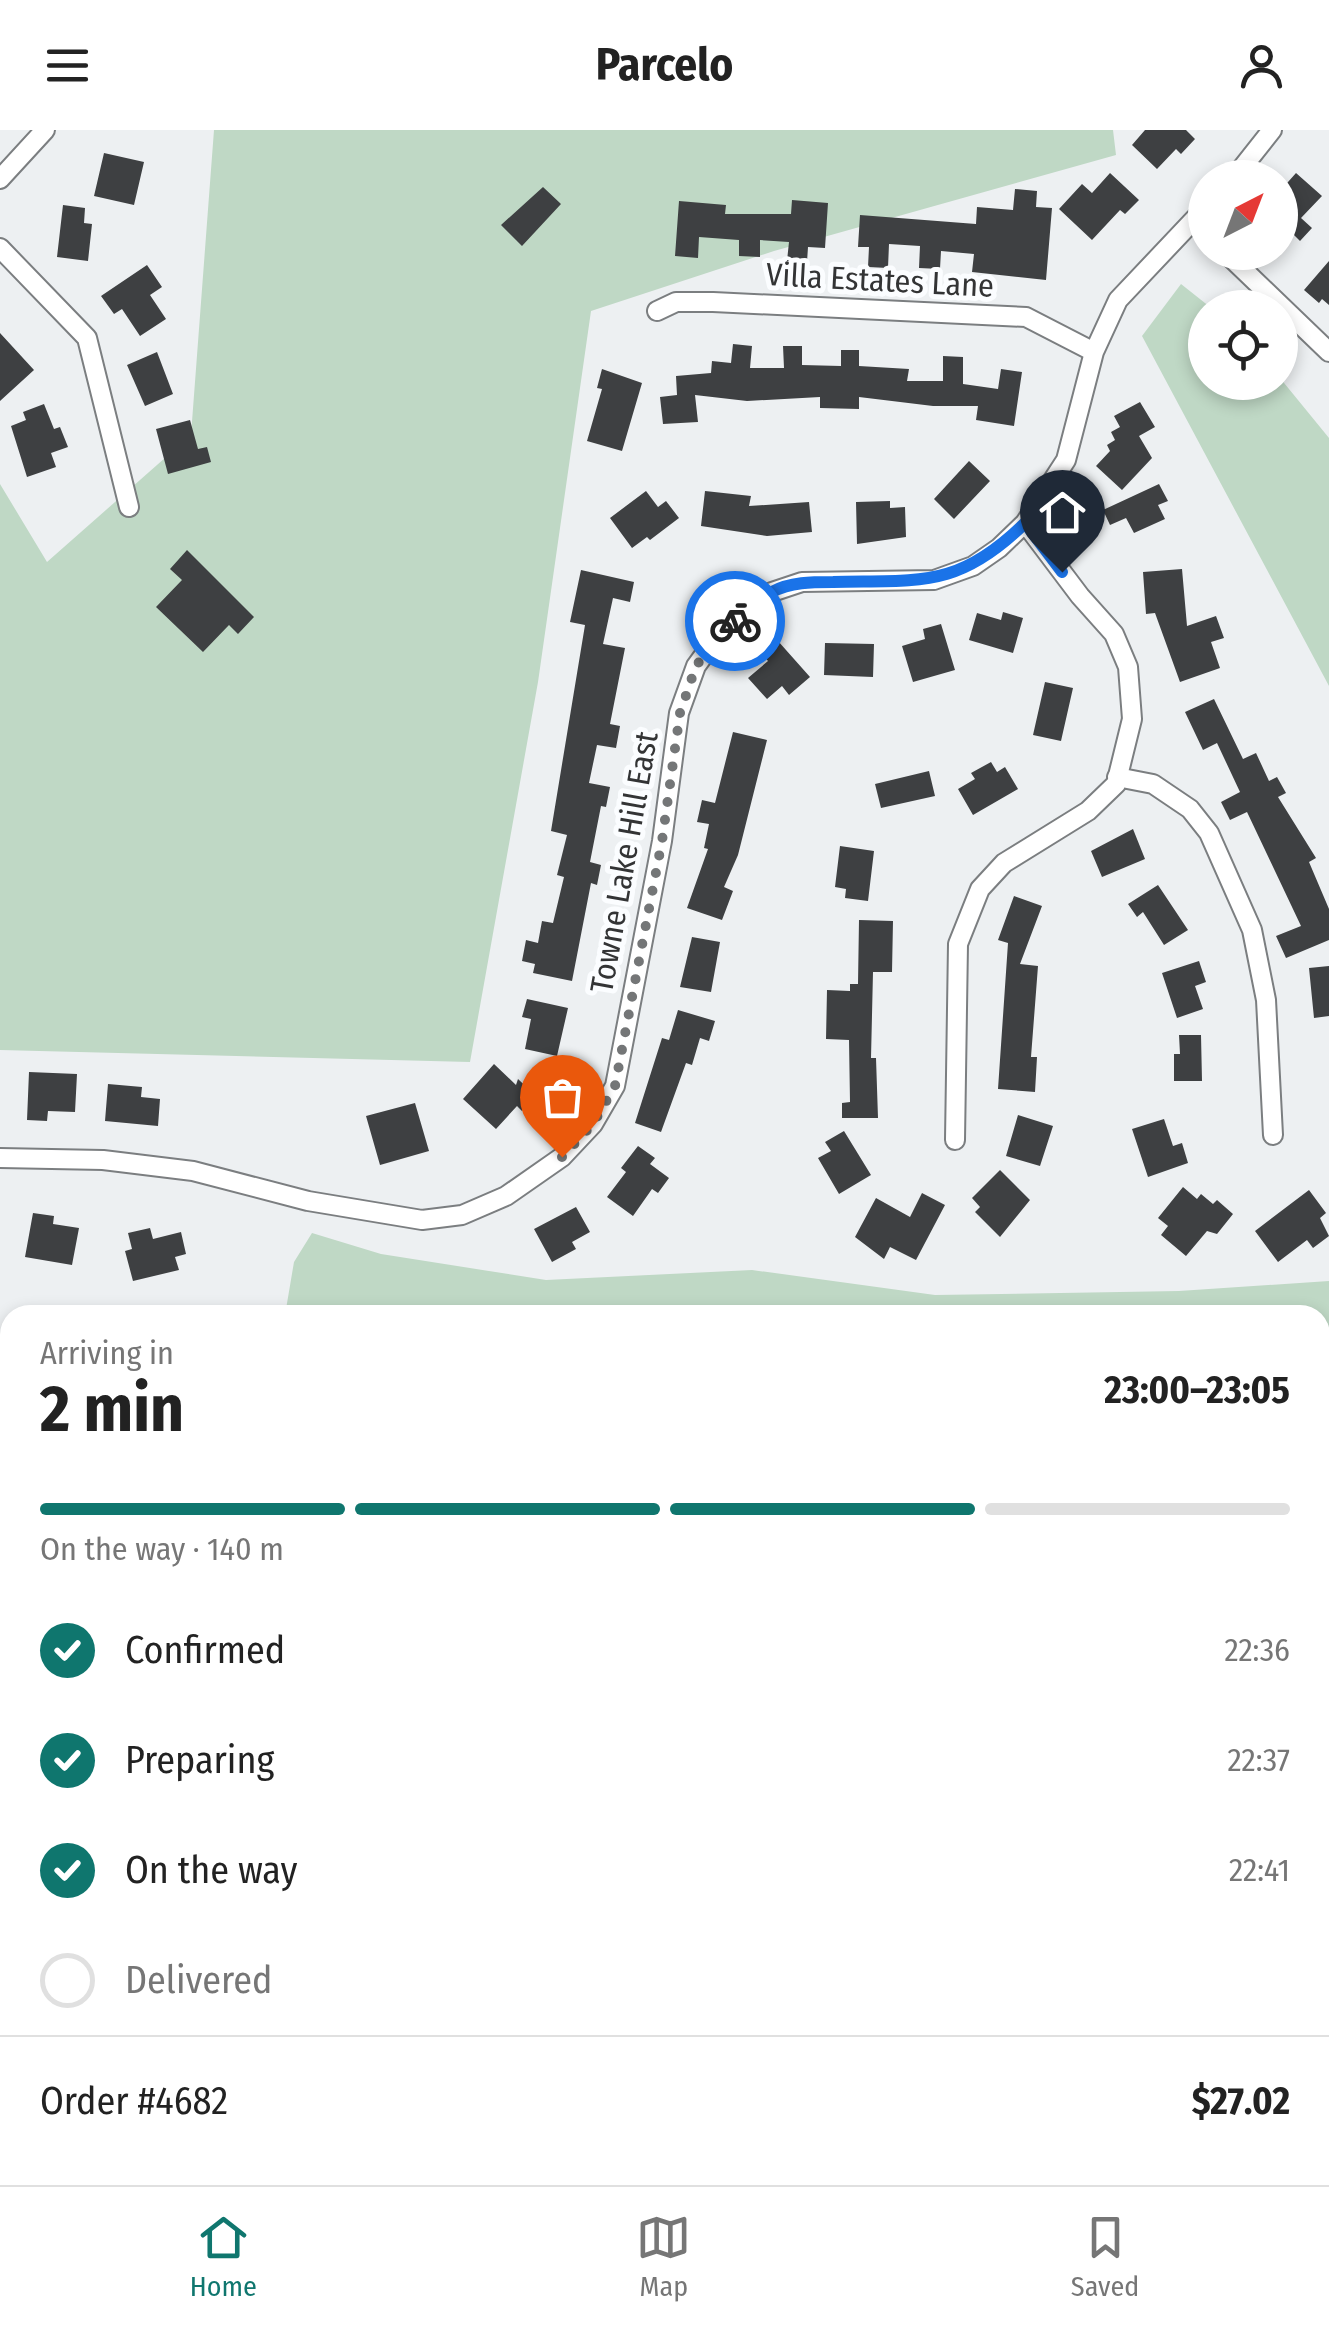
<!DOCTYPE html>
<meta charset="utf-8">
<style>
:root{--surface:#fff;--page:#f6f6f6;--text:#222;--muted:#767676;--line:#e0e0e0;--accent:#0f766e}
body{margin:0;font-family:"Fira Sans Condensed",sans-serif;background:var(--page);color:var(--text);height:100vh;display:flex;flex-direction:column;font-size:38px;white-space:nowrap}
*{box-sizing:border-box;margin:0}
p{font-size:32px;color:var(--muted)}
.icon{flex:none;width:55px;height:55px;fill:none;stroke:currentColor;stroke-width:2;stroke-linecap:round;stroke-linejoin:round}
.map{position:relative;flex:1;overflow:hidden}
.panel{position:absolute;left:0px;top:1175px;width:1330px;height:880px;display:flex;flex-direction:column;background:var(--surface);border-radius:30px 30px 0 0;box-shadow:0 5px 15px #0003}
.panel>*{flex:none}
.needle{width:65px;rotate:42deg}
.buttons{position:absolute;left:1188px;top:30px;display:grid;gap:20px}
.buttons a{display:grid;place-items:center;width:110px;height:110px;border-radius:50%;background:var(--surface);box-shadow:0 5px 15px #0003;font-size:50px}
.pin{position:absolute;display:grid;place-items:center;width:85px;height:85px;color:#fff;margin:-102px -42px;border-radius:50% 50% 50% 0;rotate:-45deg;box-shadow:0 0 10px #0007}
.pin .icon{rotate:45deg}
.courier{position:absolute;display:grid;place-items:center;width:100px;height:100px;margin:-50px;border:8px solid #1a73e8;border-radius:50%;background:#fff;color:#222;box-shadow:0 2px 12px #0007}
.overview em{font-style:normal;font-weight:700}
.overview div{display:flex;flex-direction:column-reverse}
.overview{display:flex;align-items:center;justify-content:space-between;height:170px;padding:0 40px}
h1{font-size:65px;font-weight:700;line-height:75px}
.bar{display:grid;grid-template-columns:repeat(4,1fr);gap:15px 10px;align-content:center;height:120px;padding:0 40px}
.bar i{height:12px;border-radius:8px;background:var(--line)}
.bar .current{background:var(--accent)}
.bar p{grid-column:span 4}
.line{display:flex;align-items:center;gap:25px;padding:0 40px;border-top:2px solid var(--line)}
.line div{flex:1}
ol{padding:0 40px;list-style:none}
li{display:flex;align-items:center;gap:30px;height:110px}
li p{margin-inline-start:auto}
li .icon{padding:10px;border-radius:50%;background:var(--accent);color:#fff;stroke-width:4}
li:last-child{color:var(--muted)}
li i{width:55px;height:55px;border:5px solid var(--line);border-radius:50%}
header{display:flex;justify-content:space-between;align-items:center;height:130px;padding:0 40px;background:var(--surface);font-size:45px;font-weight:700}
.tabs{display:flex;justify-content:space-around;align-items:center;height:140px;border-top:2px solid var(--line);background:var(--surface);font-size:28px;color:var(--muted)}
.tabs a{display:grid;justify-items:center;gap:5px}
.tabs .current{color:var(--accent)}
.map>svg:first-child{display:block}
.green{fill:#bfd8c5}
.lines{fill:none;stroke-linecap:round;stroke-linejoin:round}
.stream{stroke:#5c8083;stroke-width:5}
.building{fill:#3e4042}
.minor-casing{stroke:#7b7e80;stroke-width:22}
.minor{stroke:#fff;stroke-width:18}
.done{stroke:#747677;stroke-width:10;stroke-dasharray:0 18}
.route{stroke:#1a73e8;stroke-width:12}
.labels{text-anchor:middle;stroke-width:10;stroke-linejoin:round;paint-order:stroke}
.street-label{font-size:32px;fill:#333435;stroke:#fbfdff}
</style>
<header><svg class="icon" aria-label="menu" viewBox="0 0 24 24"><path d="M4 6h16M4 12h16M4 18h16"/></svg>Parcelo<svg class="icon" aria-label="person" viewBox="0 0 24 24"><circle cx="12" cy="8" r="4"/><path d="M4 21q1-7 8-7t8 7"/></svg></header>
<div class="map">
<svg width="1329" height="2055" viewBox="0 0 1329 2055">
<rect width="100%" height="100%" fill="#edf0f2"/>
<path class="green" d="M214,0h899l3,25 -342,96 -183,60 -53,371 -68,380 -470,-12v-566l47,78 144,-127z
M1181,154l29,23 -5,1v74h75v-4l49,60v248l-187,-350z
M312,1103l69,21 165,26 206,-10 183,25 244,-4 150,-10v83l-9,7v-56h-1035l9,-53z
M1329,1248v807h-1329v-557l10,-12v559h1310v-790z"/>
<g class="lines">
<path class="stream" d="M196,2055l39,-5 22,5"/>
</g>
<path class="building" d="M1145,0h41l9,9 -14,15 -5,-5 -19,20 -25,-24z
M104,23l40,9 -10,43 -40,-9z
M1110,43l29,27 -14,14 -5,-4 -28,30 -33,-31 23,-25 10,9z
M1296,43l26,23 -21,22 11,10 -12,13 -8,-8 -12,13v-55z
M543,57l18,17 -39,42 -21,-21z
M1015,59l22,2 -1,16 16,1 -6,72 -74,-8 2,-18 -33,-3 -1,18 -21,-1 1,-22 -31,-2 -1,24 -20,-1 1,-20h-11l2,-32 116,9 1,-17 36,3z
M792,70l36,3 -3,45 -17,-1 -1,15 -20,-1 2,-19 -29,-2v17l-21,-1v-16l-40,-3 -1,21 -23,-2 4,-55 47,4 -1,9h66z
M63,75l22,3 -1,15 8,1 -4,37 -31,-4z
M1329,131v44l-7,-6 -3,4 -15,-13z
M147,135l15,22 -12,8 16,24 -26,17 -18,-27 -8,5 -13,-18z
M0,203l34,37 -34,31z
M733,214l19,2 -2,22h34l-1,-22h19v19l39,1v-16h18v16l50,3 -2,12h36v-25l20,1v27l35,5 3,-20 21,3 -8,54 -38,-6 2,-14h-45l-74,-9v12l-39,-1v-11l-73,4 -52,-6 3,27 -35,2 -3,-27 17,-2 -1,-19 35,-3 1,-12 19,2z
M157,222l16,42 -28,12 -18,-41z
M602,239l40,14 -20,68 -35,-10 15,-52 -5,-1z
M1140,272l15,25 -16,9 13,22 -30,32 -26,-24 14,-15 -3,-6 8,-5 -4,-8 9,-5 -6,-11z
M44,274l10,25 6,-2 8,20 -17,6 5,14 -29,10 -16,-51 15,-6 -3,-8z
M190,290l8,29 9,-2 4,15 -43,12 -12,-45z
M969,331l21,20 -36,38 -20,-20z
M1159,354l9,17 -10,4 7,14 -31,14 -8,-15 -16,7 -7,-15z
M646,361l12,16 8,-6 13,17 -29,22 -3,-3 -15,11 -22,-30z
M705,361l46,5 -2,10 60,-4 3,30 -45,4 -66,-10z
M890,371v7l15,-1 1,30 -49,7 -1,-42z
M187,420l67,67 -16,17 -9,-9 -26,27 -47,-45 26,-27 -12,-11z
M1182,439l5,57 29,-10 8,22 -13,4 9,26 -40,14 -25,-69 -9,1 -3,-42z
M581,440l53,12 -4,20 -17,-4 -10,46 22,4 -15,76 10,2 -4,22 -19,-3 -8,38 21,4 -4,20 -5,-1 -11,56 11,3 -4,20 -6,-2 -19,98 -39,-8 2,-9 -13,-3 4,-21 12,3 4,-22 11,2 11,-46 -7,-2 10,-40 -16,-4 34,-206 -15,-3z
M1003,482l20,6 -10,35 -44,-13 8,-27 24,7z
M941,494l14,46 -42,12 -11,-36 23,-7 -2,-10z
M778,511l32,36 -21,18 -7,-9 -15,13 -19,-21 20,-17 -5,-6z
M825,513l49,1 -1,33 -49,-2z
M1045,552l28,6 -12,53 -28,-6z
M1214,569l29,60 13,-6 13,28 8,-4 9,16 -8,4 38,61 -7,4 20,47v31l-43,18 -10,-22 25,-10 -54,-114 -17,8 -9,-18 19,-10 -23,-49 -14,7 -18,-38z
M733,602l34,8 -29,115 -14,32 9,4 -11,29 -35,-12 21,-59 -4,-1 5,-24 -12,-2 5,-22 13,3z
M991,632l6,10 8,-5 13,22 -45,26 -15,-26 17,-10 -4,-6z
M929,641l6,25 -54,12 -6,-24z
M1133,699l12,30 -43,18 -11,-26z
M840,716l34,5 -6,50 -23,-3 1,-9 -11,-2z
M1158,755l30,45 -24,15 -21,-33 -6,5 -9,-13z
M1014,766l28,10 -22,58 18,2 -7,91h6l-2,35 -37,-3 10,-146 -10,-3z
M859,790l34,1 -1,51h-19l-2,86h5l2,60h-36v-15l8,-1 -1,-62 -23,-1 1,-49 23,1v-7h8z
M692,807l28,5 -9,50 -31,-5z
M1199,831l7,21 -11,4 8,23 -26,9 -15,-45z
M1329,836v50l-15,2 -5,-50z
M527,869l41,9 -11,48 -32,-7 6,-30 -9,-2z
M678,880l37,11 -6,20 -9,-3 -8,27 -6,-2 -25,69 -26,-9 27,-85 7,2z
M1179,905h22l1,46h-28v-27h6z
M494,934l22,21 2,-6 18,17 -14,15 -5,-5 -21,23 -33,-30z
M29,942l48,2 -2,38 -27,-1 -1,10 -20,-1z
M108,954l34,3 -1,10 19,2 -2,27 -53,-5z
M415,973l14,48 -49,14 -14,-49z
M1018,985l35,11 -13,40 -34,-10z
M1164,989l9,27 9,-3 6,20 -40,14 -16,-48z
M844,1001l27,44 -32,19 -21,-36 13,-7 -6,-9z
M638,1016l17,12 -5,6 19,14 -11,15 -6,-4 -19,27 -26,-19 19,-25 -5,-4z
M1000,1040l30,30 -30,37 -25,-25 5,-5 -8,-9z
M1183,1057l14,12 4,-5 12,10 4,-4 16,14 -16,20 -10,-3 -21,25 -25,-21 7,-9 -10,-8z
M1309,1060l17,23 -6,5 9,18 -16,12 -6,-8 -29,22 -23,-31z
M922,1063l23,12 -29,55 -26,-13 -6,12 -29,-22 21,-39 34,19z
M576,1077l14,25 -18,10 4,7 -24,13 -18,-33z
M33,1083l21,3 -1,8 26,4 -7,37 -47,-8z
M150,1098l3,11 28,-7 5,22 -11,3 4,13 -46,11 -8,-30 7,-2 -4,-16z"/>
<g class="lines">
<g class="minor-casing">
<path id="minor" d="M1234,48l38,-48
M0,49l45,-49
M0,118l87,90 42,169
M1225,122l104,100
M657,181l19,-9h37l313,15 68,35
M1117,647l36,7 37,25 19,24 43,97 14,70 7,135
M955,1010l3,-196 22,-55 24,-26 84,-52 28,-27 16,-65 -4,-52 -14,-33 -34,-38 -55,-73
M0,1028l103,2 90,11 115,30 114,19 40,-5 44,-19 56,-39 31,-33 22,-38 47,-245 17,-128 17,-47 24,-33 52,-41 30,-10 132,-2 39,-14 26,-18 26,-25 41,-63 28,-108 24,-52 87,-92
M0,1307l10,9"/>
</g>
<use href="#minor" class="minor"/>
</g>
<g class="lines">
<path class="done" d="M562,1027l31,-33 22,-38 47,-245 18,-128 16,-47 24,-32 15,-13"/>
<path class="route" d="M735,491c12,-9 24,-22 37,-29 18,-10 40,-10 61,-10 87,-2 125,7 192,-59l37,49"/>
</g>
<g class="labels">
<g class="street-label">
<text transform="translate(880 150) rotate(3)" y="11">Villa Estates Lane</text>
<text transform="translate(624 732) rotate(-80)" y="11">Towne Lake Hill East</text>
</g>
</g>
</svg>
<div class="buttons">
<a><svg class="needle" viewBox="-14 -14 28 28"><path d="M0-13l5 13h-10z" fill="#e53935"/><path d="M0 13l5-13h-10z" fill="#767676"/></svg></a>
<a><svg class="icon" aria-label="locate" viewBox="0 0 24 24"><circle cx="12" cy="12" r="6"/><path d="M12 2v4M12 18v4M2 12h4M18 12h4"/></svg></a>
</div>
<div class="pin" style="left:562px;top:1027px;background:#ea580c"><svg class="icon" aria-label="bag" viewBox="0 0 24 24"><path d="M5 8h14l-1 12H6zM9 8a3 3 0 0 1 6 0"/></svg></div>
<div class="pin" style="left:1062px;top:442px;background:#1f2937"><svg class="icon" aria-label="home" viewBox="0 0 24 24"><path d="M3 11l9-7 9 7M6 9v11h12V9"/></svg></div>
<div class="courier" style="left:735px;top:491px"><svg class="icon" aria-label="bike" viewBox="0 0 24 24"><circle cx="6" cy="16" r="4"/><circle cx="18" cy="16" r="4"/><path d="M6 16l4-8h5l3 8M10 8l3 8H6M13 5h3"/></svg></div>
<section class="panel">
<div class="overview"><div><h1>2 min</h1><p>Arriving in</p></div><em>23:00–23:05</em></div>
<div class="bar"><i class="current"></i><i class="current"></i><i class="current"></i><i></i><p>On the way · 140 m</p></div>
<ol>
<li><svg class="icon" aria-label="check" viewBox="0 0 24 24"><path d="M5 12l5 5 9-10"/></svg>Confirmed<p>22:36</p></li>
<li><svg class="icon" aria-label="check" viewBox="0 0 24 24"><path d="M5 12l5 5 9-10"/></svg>Preparing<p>22:37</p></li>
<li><svg class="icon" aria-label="check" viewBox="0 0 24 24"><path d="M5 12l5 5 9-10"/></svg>On the way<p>22:41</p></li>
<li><i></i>Delivered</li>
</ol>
<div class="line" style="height:130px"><div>Order #4682</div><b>$27.02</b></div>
</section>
</div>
<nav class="tabs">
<a class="current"><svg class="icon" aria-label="home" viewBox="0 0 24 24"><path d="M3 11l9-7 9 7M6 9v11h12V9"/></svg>Home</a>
<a><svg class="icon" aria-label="map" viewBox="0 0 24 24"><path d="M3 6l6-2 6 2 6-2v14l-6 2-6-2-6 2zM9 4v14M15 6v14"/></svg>Map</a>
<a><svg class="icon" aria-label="saved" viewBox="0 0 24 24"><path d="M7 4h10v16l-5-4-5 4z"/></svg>Saved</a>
</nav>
